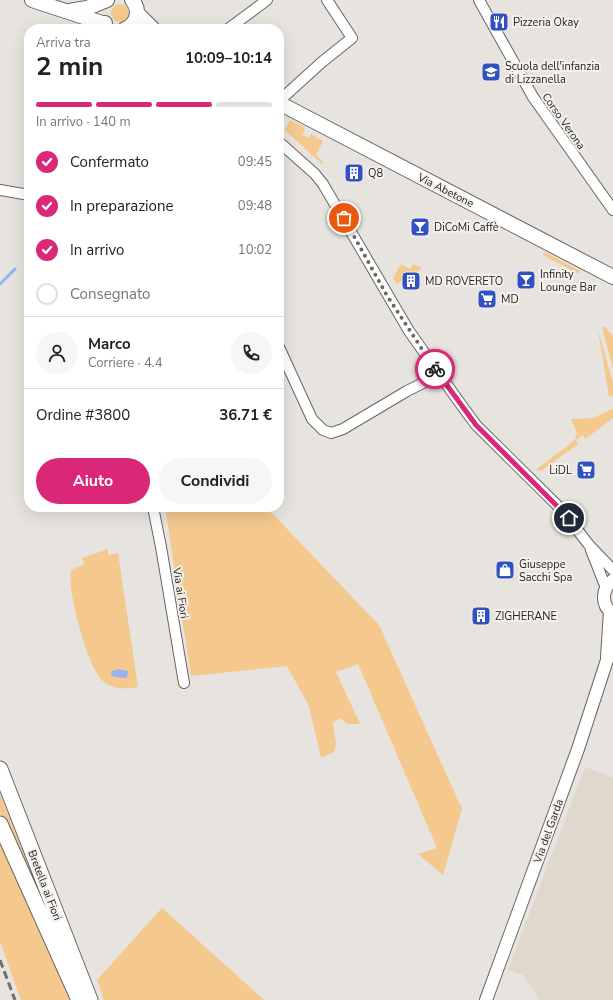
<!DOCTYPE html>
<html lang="it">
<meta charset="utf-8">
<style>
:root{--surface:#fff;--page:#f6f6f6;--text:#222;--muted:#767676;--line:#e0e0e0;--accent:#db2777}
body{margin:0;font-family:"Nunito Sans",sans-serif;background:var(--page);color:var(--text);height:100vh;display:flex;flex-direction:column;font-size:15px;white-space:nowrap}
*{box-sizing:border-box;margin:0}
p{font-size:13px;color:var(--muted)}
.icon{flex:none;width:22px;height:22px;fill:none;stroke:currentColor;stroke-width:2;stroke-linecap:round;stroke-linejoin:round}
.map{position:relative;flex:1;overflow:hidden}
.panel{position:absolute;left:24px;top:24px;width:260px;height:488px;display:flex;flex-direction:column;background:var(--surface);border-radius:16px;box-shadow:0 4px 16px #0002}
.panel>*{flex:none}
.pin{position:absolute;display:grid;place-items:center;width:34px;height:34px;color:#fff;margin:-17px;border:2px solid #fff;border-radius:50%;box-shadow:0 1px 4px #0007}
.courier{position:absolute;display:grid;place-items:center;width:40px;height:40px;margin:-20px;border:3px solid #db2777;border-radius:50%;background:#fff;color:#222;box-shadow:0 1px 5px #0007}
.head em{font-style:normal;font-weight:700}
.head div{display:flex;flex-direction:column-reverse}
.head{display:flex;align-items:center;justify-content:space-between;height:68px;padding:0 12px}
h1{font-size:26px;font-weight:700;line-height:30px}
.bar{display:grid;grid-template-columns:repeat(4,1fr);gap:6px 4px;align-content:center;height:48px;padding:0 12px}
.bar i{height:5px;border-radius:3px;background:var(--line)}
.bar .on{background:var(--accent)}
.bar p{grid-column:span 4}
.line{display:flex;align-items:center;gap:10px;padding:0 12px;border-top:1px solid var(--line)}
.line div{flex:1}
.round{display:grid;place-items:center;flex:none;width:42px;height:42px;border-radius:21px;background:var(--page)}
ol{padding:0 12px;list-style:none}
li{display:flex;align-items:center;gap:12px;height:44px}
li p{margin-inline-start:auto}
li .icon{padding:4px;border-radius:50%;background:var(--accent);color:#fff;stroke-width:4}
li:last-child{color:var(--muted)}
li i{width:22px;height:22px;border:2px solid var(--line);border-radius:50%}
.button{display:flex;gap:8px;margin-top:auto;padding:8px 12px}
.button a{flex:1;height:46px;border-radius:24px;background:var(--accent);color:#fff;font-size:16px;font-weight:700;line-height:46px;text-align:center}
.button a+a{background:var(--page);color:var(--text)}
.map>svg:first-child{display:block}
.built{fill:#e0d7cd}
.green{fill:#f5c88d}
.water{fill:#95b0f3}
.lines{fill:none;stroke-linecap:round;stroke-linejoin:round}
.stream{stroke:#95b0f3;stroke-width:3}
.minor-casing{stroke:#696662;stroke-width:12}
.tertiary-casing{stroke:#696662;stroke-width:14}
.secondary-casing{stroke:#696662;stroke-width:16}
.primary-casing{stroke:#696662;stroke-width:17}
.minor{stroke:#fff;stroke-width:10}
.tertiary{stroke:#fff;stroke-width:12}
.secondary{stroke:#fff;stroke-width:14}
.primary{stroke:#fff;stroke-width:15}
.rail{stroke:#706d6b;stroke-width:3;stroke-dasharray:8 4;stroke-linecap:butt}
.done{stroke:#6a6865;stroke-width:4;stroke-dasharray:0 7.2}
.route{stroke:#db2777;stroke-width:5}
.labels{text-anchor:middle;stroke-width:4;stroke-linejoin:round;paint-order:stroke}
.poi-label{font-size:11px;fill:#272524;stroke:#f4f0ec;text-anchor:start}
.street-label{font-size:11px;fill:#272524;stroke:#f4f0ec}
</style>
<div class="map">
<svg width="613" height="1000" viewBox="0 0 613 1000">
<rect width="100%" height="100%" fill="#e7e3de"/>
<path class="built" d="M585,767l28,11v222h-73l-17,-25 -15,-5z"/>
<path class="green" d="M111 13a9 9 0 1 1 18 0a9 9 0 1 1-18 0Z
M290,120l13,6 2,5 -3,4 7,3 2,-4 12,7 -7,14 7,7 -1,2 -37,-34z
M545,252l35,19 -2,3 -35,-19z
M401,264l9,5 3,-5 9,4 -25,16 -4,-6z
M604,326l9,10v33l-11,-42z
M598,330l15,53v13l-4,1z
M613,409v9l-28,21 -2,-4 -7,5 2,4 -37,27 -5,-1 39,-30 2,-7 -6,-14 22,-1z
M165,507h101l113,118 83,184 -19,66 -25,-21 19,-6 -79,-184 -22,8 24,52h-13l-6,-6 -8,5 3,21 -2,8 -13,6 -12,-52 -22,-40 -96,10z
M108,549v6l10,-2 20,134c-12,2 -25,3 -35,-6 -16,-15 -36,-90 -32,-111l13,-6 -2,-6z
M0,795l59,145 -45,-93 -14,-35z
M0,841l73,159h-52l-21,-58z
M162,908l102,92h-160l-7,-20z"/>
<path class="water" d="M121,669v1l7,1 -1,7 -11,-1 -5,-2 1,-4z"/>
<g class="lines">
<path class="stream" d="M0,284l15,-15"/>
<g class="minor-casing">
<path id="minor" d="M479,0l54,97 80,113
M228,29l39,-29
M279,101l43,-39 30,-24 -25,-38
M279,142l36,32 8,10 86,147 48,68 19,26 86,85 27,35 24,25
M0,190l29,5
M279,347l33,72 11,11 8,3 12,-4 64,-38 32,-16
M153,507l8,40 23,136
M591,550l15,38"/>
</g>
<g class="tertiary-casing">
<path id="tertiary" d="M613,580c-11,8 -13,25 0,34
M607,657l3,-46
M486,1000l92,-251 29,-89 6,-12"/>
</g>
<g class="secondary-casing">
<path id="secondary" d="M32,0l70,23h3
M69,11l18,-3 20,-8
M137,13l16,16
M125,29c12,-5 16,-19 7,-29
M279,103l334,174"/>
</g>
<g class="primary-casing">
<path id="primary" d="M0,769l90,231
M0,824l79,176"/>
</g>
<use href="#minor" class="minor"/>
<use href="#tertiary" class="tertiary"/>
<use href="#secondary" class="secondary"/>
<use href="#primary" class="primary"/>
<path class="rail" d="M0,960l15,40"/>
</g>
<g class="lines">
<path class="done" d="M344,218l42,76 49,75"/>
<path class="route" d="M435,369l41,56 93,93"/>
</g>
<defs>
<g id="restaurant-square" transform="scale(1)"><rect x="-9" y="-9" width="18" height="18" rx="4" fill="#3151c2" stroke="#f4f0ec"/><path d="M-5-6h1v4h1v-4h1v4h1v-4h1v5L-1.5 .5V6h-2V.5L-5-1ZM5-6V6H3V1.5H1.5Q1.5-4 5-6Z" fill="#fff"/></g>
<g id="school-square" transform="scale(1)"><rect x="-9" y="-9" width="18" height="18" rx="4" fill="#3151c2" stroke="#f4f0ec"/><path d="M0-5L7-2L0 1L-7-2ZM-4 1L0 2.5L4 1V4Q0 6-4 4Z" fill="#fff"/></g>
<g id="building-square" transform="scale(1)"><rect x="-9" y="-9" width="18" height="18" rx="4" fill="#3151c2" stroke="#f4f0ec"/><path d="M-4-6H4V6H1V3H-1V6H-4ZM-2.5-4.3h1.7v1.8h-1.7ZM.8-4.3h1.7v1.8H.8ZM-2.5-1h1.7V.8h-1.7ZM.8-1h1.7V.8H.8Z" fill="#fff"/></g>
<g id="bar-square" transform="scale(1)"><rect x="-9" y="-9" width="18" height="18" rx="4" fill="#3151c2" stroke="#f4f0ec"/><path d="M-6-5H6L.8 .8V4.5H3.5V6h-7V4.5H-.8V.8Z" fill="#fff"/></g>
<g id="supermarket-square" transform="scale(1)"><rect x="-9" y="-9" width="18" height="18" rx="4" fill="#3151c2" stroke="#f4f0ec"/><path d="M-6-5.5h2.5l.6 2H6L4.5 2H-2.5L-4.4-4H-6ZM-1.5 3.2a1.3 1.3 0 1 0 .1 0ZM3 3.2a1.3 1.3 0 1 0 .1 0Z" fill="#fff"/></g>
<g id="shop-square" transform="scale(1)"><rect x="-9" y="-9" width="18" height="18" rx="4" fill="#3151c2" stroke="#f4f0ec"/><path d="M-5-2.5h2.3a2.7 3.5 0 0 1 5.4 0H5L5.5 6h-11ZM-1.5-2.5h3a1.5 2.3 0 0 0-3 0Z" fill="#fff"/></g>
</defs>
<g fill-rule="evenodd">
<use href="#restaurant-square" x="499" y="22"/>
<use href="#school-square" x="491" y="72"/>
<use href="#building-square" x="354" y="173"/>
<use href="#bar-square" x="420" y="227"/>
<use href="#bar-square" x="526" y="280"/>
<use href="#building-square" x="411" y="281"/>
<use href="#supermarket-square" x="487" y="299"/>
<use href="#supermarket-square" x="586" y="470"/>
<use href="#shop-square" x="505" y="570"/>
<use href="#building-square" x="481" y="616"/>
</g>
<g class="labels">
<g class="poi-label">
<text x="513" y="26">Pizzeria Okay</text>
<text x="505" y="70">Scuola dell'infanzia<tspan x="505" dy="13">di Lizzanella</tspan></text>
<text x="368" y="177">Q8</text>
<text x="434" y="231">DiCoMi Caffè</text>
<text x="540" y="278">Infinity<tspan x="540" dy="13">Lounge Bar</tspan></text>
<text x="425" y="285">MD ROVERETO</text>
<text x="501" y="303">MD</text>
<text x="572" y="474" text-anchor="end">LiDL</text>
<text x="519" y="568">Giuseppe<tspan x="519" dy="13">Sacchi Spa</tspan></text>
<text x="495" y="620">ZIGHERANE</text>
</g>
<g class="street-label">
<text transform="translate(564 121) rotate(55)" y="4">Corso Verona</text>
<text transform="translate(446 190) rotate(27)" y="4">Via Abetone</text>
<text transform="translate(181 593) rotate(81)" y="4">Via ai Fiori</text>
<text transform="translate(548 831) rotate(-70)" y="4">Via del Garda</text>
<text transform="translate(45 885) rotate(69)" y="4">Bretella ai Fiori</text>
</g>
</g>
</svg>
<div class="pin" style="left:344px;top:218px;background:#ea580c"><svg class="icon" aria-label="bag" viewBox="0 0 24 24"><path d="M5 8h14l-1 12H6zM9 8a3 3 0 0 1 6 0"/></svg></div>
<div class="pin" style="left:569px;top:518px;background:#1f2937"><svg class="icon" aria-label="home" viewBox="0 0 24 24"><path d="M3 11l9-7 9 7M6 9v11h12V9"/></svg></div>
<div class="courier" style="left:435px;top:369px"><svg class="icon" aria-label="bike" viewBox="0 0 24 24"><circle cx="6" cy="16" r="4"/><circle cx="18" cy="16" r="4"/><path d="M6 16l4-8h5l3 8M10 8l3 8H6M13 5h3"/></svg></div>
<section class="panel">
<div class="head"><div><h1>2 min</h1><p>Arriva tra</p></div><em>10:09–10:14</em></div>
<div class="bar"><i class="on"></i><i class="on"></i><i class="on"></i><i></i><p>In arrivo · 140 m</p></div>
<ol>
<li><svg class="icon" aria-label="check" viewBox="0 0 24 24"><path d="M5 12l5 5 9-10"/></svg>Confermato<p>09:45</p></li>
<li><svg class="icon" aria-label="check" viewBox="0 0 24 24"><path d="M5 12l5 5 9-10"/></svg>In preparazione<p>09:48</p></li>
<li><svg class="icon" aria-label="check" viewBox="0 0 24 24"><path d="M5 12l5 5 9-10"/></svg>In arrivo<p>10:02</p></li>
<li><i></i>Consegnato</li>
</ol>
<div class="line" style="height:72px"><a class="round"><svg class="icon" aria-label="person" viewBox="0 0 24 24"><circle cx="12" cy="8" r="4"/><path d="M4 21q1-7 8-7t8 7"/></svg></a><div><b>Marco</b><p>Corriere · 4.4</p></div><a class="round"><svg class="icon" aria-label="phone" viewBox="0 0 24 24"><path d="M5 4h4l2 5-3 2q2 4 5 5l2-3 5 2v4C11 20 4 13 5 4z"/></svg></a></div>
<div class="line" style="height:52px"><div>Ordine #3800</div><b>36.71 €</b></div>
<div class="button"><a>Aiuto</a><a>Condividi</a></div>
</section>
</div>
